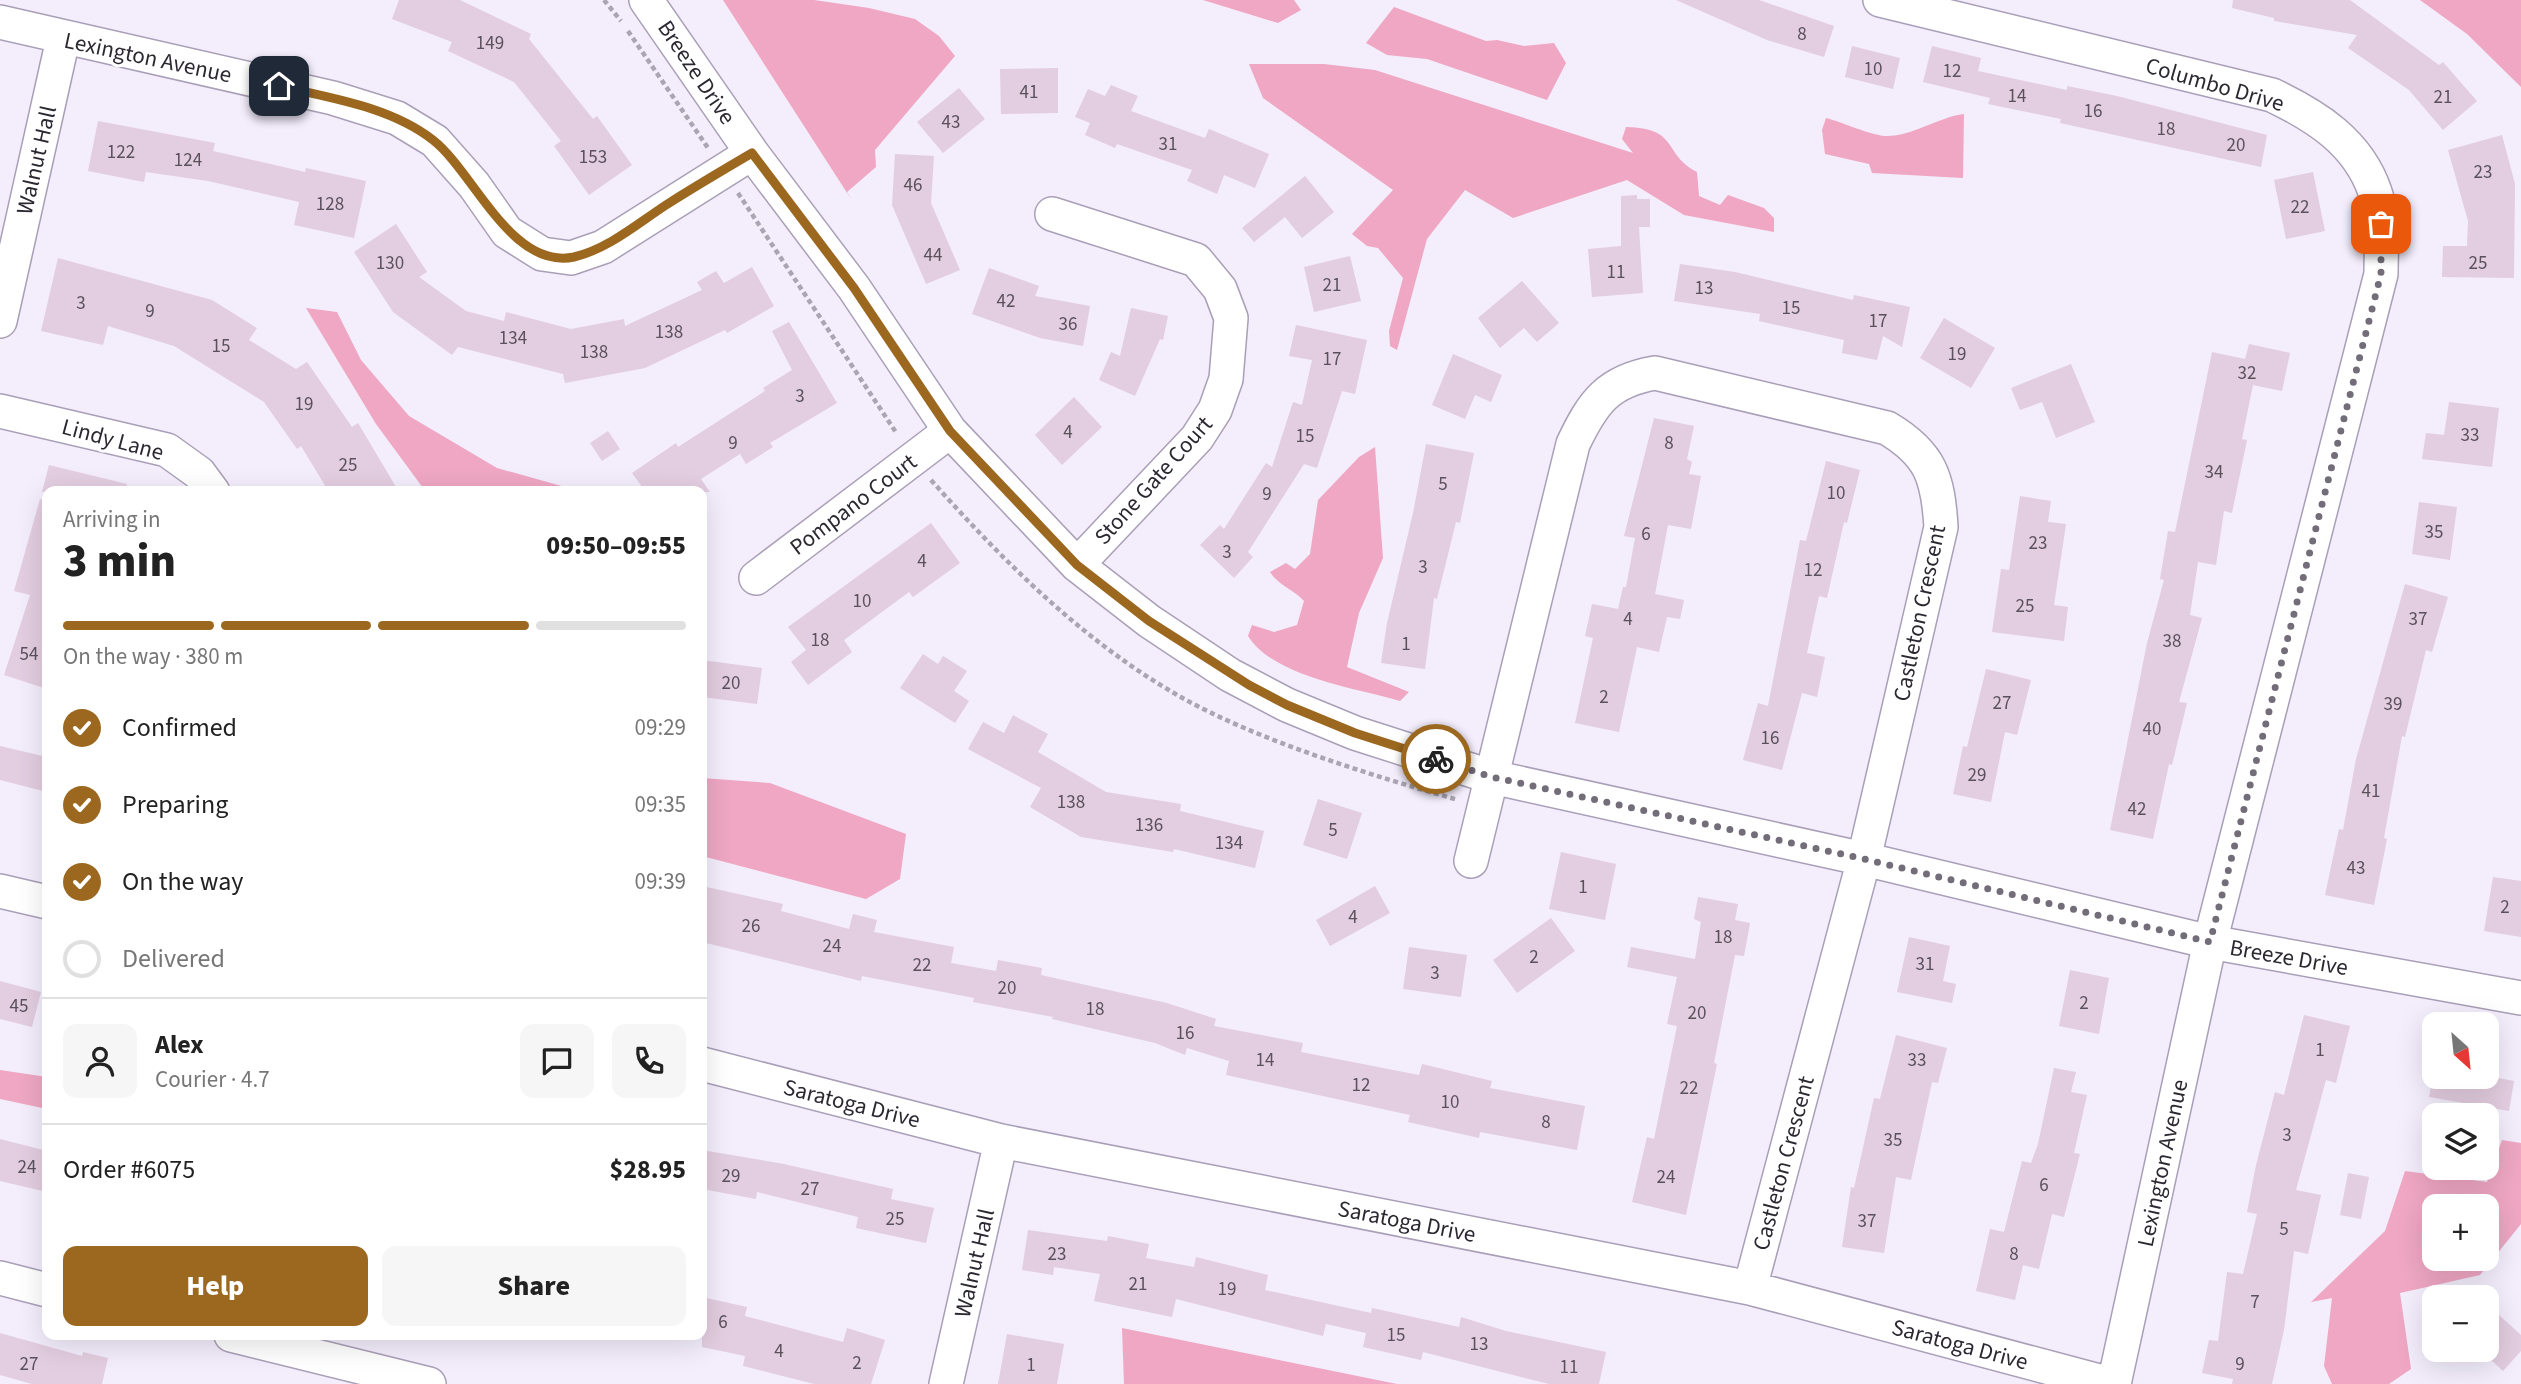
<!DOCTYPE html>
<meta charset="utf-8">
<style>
:root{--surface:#fff;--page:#f6f6f6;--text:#222;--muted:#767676;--line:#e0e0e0;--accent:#9c6820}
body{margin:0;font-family:"Source Sans 3",sans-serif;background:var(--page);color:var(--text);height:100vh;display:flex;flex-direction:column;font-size:26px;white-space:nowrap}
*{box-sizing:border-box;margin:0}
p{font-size:23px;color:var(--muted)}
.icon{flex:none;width:38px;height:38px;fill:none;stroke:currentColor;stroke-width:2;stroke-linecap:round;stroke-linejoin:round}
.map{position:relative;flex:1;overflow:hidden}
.panel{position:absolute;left:42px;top:486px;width:665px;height:854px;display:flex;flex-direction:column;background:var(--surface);border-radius:14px;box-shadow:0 7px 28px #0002}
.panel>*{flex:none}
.needle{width:46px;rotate:153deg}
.controls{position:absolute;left:2422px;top:1012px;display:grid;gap:14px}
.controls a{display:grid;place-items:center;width:77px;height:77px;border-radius:14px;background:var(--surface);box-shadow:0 7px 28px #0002;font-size:35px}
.pin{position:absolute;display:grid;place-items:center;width:60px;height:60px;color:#fff;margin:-30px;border-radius:14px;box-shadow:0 4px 10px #0006}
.courier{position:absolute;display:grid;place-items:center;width:70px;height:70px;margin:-35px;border:5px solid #9c6820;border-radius:50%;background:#fff;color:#222;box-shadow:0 2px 9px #0007}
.head em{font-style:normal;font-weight:800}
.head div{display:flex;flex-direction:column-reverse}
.head{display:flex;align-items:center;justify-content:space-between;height:119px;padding:0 21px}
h1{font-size:46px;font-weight:800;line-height:52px}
.bar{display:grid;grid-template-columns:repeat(4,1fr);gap:10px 7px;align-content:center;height:84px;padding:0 21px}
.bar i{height:9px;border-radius:5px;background:var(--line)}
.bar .on{background:var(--accent)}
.bar p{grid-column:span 4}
.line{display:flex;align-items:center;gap:18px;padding:0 21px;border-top:2px solid var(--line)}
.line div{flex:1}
.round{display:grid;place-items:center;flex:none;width:74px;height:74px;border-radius:14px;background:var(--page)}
ol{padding:0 21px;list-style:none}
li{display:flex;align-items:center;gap:21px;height:77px}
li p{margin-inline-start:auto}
li .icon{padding:7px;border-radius:50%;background:var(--accent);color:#fff;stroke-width:4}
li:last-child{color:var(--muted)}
li i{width:38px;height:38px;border:4px solid var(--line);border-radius:50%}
.action{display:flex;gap:14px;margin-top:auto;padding:14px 21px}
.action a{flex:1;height:80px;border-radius:14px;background:var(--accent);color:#fff;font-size:28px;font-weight:800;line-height:80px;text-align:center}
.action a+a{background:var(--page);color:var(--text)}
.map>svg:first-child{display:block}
.green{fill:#efa7c3;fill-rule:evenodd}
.building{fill:#e3cde0}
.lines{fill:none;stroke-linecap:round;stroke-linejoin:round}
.minor-casing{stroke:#a99fb7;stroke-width:36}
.path{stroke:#aaa5b1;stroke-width:4.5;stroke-dasharray:5 3.5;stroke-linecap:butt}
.minor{stroke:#fff;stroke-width:33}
.done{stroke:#726d78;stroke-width:7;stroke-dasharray:0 12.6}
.route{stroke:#9c6820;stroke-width:9}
.labels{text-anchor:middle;stroke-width:6;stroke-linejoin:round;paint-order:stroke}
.number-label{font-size:19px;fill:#5a515d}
.street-label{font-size:23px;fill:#2c2831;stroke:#fff}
</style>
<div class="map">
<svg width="2521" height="1384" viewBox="0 0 2521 1384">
<rect width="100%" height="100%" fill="#f3edfc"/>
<path class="green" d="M723,0h91l55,8 46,11 24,17 16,20 -80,94 1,17 -29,25 4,7z
M1203,0h91l7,10 -23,13z
M2420,0h101v87l-54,-53z
M1394,7l92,34 11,-1 27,6 30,-3 12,20 -19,37 -120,-41 -40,-4 -21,-12z
M1249,64h75l51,6 258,83 -11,-14 4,-12c54,1 36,27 71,45l2,24 21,9 8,-10 36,13 10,10v14l-90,-17 -57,-35 -114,38 -48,-28 -38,49 -30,111 -7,-4 -1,-15 14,-53 -25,-30 -11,-2 -15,-12 41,-44 -130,-92z
M1964,114l-1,64 -91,-5 -3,-9 -44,-10 -3,-24 4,-12c16,4 44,17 59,18 27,1 53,-19 79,-22z
M306,308l31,4 24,48 48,56 88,52 68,19v5h-139l-50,-68z
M1375,447l8,111 -24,55 -12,54 62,25 -9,9c-45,-13 -126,-24 -152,-65l4,-11 22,7 23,-7 7,-24c-11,-12 -26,-16 -34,-29l16,-9 9,6 15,-15 8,-54 41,-43z
M702,778l68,5 136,51 -6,45 -34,20 -164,-43z
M0,1070l47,7v32l-47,-10z
M2502,1140l19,3v81l-41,51 -80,18 11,76 -22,15h-57l-8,-18 8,-68 -21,4 74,-71 20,-60 82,11zM2434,1206h53v52h-53z
M1122,1328l275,56h-273z"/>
<path class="building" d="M399,0h61l71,34 -2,5 64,80 4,-3 35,49 -43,30 -35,-49 7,-5 -47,-59 -66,-31 4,-9 -60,-23z
M1676,0h83l75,26 -10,31 -57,-17z
M2233,0h117l89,65 4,-3 34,39 -34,29 -34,-40 -61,-42 9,-13 -83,-14v-3l-42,-10z
M1852,46l48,12 -7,31 -48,-12z
M1932,46l49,12 -3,13 89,19v-4l50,10 150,39 -6,32 -201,-44 1,-4 -73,-15 2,-6 -67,-16z
M1058,68v45l-57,1 -1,-45z
M1111,85l27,11 -7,15 74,27 4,-9 60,25 -14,34 -31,-13 -7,19 -30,-13 5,-11 -75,-26 -2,4 -30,-13 5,-12 -15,-6 13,-28 17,7z
M959,88l26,31 -42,34 -26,-31z
M98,121l117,22 -2,8 92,21 1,-4 60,13 -12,57 -60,-13 5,-23 -91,-21 -62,-9 -2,10 -56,-11z
M2502,135l13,49 -1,94 -72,-1 1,-31h24l1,-25 -20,-71z
M895,154l39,2 -3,47 29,67 -34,14 -34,-79z
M2313,172l12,59 -39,8 -12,-59z
M1305,176l29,36 -32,26 -17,-21 -31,25 -12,-14z
M1637,195v4h13v28h-11l4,66 -51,4 -4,-48 33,-3v-50z
M396,224l31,48 -8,5 47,34 38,10 2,-9 65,17 53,-10 1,7 77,-36 -5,-8 19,-11 8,12 28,-16 22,39 -47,27 -2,-3 -80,38 -80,15 -2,-9 -105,-27 -6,8 -59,-43 -39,-60z
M1350,256l11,45 -47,11 -10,-45z
M58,258l154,42 45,28 -8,12 47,29 11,-7 45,65 6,-4 41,69h-70l-28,-46 -4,3 -33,-47 -90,-56 -66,-20 -5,19 -62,-14z
M1680,264l55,8 118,28 1,-5 56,12 -8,40 -19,-11 -6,24 -35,-7 2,-13 -85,-19 1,-7 -86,-13z
M989,268l50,18 -4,10 55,10 -7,40 -43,-8 -68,-24z
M1522,281l37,42 -22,19 -13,-14 -24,20 -22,-30z
M1131,308l37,8 -5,24 -3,-1 -25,57 -36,-16 12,-28 9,4z
M1944,318l51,30 -24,40 -51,-30z
M789,322l48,81 -67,40 3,4 -27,17 -6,-10 -39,25 9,13h-64l-14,-19 44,-30 2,4 87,-56 -2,-3 29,-18 -20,-39z
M1296,325l71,15 -12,54 -13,-3 -25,77 -13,-4 -56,88 5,5 -19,21 -34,-33 20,-20 4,4 42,-66 6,4 21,-65 9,3 10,-45 -23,-4z
M2249,344l41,9 -8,38 -29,-6 -11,54 5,1 -15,73 -8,-2 -8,54 -18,-3 -8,53 12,3 -23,84 8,1 -15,62 -3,-1 -16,75 -43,-9 37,-187 17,-63 -4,-1 8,-48 7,1 37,-180 33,7z
M1453,354l49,21 -11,27 -16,-7 -10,24 -33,-14z
M2071,364l24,58 -39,16 -14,-36 -22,8 -9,-22z
M1074,397l28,30 -40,38 -27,-30z
M2449,402l50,6 -7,59 -70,-8 4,-26 18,2z
M1654,418l40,8 -7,33 5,3 -3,12 12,2 -10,53 -23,-4 -13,69 29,6 -4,19 -13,-2 -8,35 -22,-5 -18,85 -44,-9 18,-85 -8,-2 7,-32 26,5 5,-22h3l9,-49 -11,-2z
M608,431l12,18 -18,12 -12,-18z
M1426,444l48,9 -14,70 -4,-1 -19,77 -3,-1 -9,71 -44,-6 6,-40 26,-110z
M1826,461l34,9 -13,53 -3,-1 -17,76 -8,-2 -12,57 18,4 -8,40 -15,-4 -20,77 -39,-10 15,-57 10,3 32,-166 6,1z
M49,465l78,19 -1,8h-84z
M2020,496l31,5 -3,21 18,2 -12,81 14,2 -4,34 -72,-9 9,-63 8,1z
M40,499l7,1v189l-43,-14 26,-80 -16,-4z
M2419,502l38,5 -7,53 -38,-6z
M931,523l29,40 -47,34 -4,-5 -65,48 8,12 -44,33 -17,-23 15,-12 -18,-23z
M2405,584l43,13 -16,55 -6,-2 -21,87 -3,-1 -18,102 3,1 -13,66 -49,-10 14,-66 4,1 13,-71z
M923,654l15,10 5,-8 24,15 -13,20 15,10 -14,22 -55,-35z
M702,660l60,8 -5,36 -55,-7z
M1986,669l45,11 -14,55 -12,-3 -14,70 -38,-8 10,-48 4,1z
M1013,715l35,19 -10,18 68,40 75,12 -1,7 84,20 -9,37 -81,-19 -1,3 -92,-15 -51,-30 11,-19 -73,-39 15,-27 21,11z
M0,746l47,11v35l-47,-12z
M1318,799l44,14 -15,46 -44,-14z
M1561,852l55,12 -11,56 -56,-11z
M2493,877l28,4v56l-37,-6z
M702,886l81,18 -2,7 68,18 4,-15 24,6 -3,12 80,15 -3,16 45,8 2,-11 44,8 -1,7 126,28 49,16 -2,7 89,17 -2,9 118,23 3,-11 70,17 -2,7 95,18 -8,44 -97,-18 -1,6 -71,-16 2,-7 -184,-40 3,-14 -42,-13 -2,7 -30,-12 -103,-24 1,-2 -80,-15 1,-4 -112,-22 -1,5 -159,-39z
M1375,886l15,27 -60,33 -14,-26z
M1698,897l40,7 -3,16 15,3 -6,33 -9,-1 -21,108 3,1 -31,151 -54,-13 15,-65 7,2 23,-113 -10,-2 10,-47 -50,-10 4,-20 64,12 6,-37 -7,-3z
M1551,918l24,33 -58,42 -24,-33z
M1909,937l41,9 -7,35 13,3 -4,19 -55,-11z
M1409,947l58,8 -6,42 -58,-8z
M2070,970l39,8 -10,56 -40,-8z
M0,981l41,11 -9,35 -32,-8z
M2304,1015l46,11 -14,57 -10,-3 -30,110 25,5 -13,59 -14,-3 -10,79 -12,54h-40l1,-5 -31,-6 7,-33 9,1 9,-69 16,2 14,-60 -10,-2 9,-47 19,-73 9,3z
M1896,1035l51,13 -9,35 -6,-1 -21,98 -15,-3 -12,76 -42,-6 9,-60 3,1 20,-90 6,1z
M2054,1068l22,4 -5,20 16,3 -13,58 6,1 -16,63 -12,-3 -13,55 -16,-4 -8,35 -39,-9 14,-62 14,3 18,-71 9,2 7,-19z
M2433,1076h55l26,5 -5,30 -80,-14z
M0,1139l47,12v41l-47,-11z
M702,1150l82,14 109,25 -2,10 43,9 -8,35 -70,-15 2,-11 -101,-25 -1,7 -54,-10z
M2348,1173l21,4 -8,42 -21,-4z
M1028,1230l79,11 1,-5 41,8 -3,14 48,9 2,-10 72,18 -3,15 106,23 1,-5 87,19 2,-10 45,14 100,21 -7,32h-50l-126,-32 -2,8 -58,-13 3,-14 -40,-9 -3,12 -147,-37 -4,18 -78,-16 6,-27 -46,-7 -1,8 -31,-5z
M702,1297l45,10 -2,9 98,26 4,-14 38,12 -14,44h-57l-71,-18 2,-10 -43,-9z
M2487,1304l34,31v16l-18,20 -16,-15z
M0,1333l82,23 1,-4 25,6 -6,26h-70l-32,-9z
M1007,1334l57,10 -7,40h-59z"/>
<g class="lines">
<g class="minor-casing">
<path id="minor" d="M646,0l106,153 102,135 96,143 127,134 72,56 81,54 57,30 68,28 137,44 372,82 346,83 311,56
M1880,0l392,95c44,21 86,47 103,97 9,25 6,56 6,82l-171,668 -96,442
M0,22l333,76 64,20 38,23 39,44 33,47 35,22 29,4 32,-11 149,-94
M1052,214l144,46 24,29 11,29 -5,61 -11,31 -18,28 -120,127
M0,321l63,-282
M0,411l167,39 32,23 14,19
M756,578l194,-147
M1471,861l102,-417c20,-42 35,-63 82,-71l232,55c44,26 51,50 54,99l-77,332 -114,429
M0,891l47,11
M702,1064l299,77 749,147 360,96
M0,1278l47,12
M231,1335l198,49
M946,1384l55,-243"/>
</g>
<path class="path" d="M604,0l17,21
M628,31l80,117
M738,193l159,241
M931,480c74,83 152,161 248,216 79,45 192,79 279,104"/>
<use href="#minor" class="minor"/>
</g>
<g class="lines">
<path class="done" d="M1436,759l56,18 372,82 346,83 171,-668v-50"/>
<path class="route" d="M279,86c52,12 112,21 154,54 41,32 78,130 141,117 34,-8 63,-33 92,-52 28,-18 57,-35 86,-52l102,135 96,143 127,134 72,56 100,64 38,20 68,28 81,26"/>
</g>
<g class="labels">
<g class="number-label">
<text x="1802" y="40">8</text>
<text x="490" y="49">149</text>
<text x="1873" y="75">10</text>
<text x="1952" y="77">12</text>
<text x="1029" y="98">41</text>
<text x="2017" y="102">14</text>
<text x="2443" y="103">21</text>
<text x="2093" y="117">16</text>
<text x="951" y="128">43</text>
<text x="2166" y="135">18</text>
<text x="1168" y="150">31</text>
<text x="2236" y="151">20</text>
<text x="121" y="158">122</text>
<text x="593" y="163">153</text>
<text x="188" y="166">124</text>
<text x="2483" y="178">23</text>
<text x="913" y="191">46</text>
<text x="330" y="210">128</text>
<text x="2300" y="213">22</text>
<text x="933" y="261">44</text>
<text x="390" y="269">130</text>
<text x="2478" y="269">25</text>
<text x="1616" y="278">11</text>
<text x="1332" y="291">21</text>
<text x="1704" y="294">13</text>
<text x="1006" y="307">42</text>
<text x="81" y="309">3</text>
<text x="1791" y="314">15</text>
<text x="150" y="317">9</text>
<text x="1878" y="327">17</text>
<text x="1068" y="330">36</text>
<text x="669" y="338">138</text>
<text x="513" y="344">134</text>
<text x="221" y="352">15</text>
<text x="594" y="358">138</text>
<text x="1957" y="360">19</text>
<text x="1332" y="365">17</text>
<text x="2247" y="379">32</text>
<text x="800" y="402">3</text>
<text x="304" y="410">19</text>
<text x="1068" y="438">4</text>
<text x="2470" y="441">33</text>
<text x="1305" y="442">15</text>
<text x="733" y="449">9</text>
<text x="1669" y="449">8</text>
<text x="348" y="471">25</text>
<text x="2214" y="478">34</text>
<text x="1443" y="490">5</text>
<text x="1836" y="499">10</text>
<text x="1267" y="500">9</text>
<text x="2434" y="538">35</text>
<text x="1646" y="540">6</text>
<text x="2038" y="549">23</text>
<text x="1227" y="558">3</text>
<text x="922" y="567">4</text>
<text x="1423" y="573">3</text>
<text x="1813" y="576">12</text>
<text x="862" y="607">10</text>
<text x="2025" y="612">25</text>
<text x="1628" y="625">4</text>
<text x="2418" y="625">37</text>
<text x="820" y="646">18</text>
<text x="2172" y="647">38</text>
<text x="1406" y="650">1</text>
<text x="29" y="660">54</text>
<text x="731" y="689">20</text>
<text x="1604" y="703">2</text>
<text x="2002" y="709">27</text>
<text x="2393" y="710">39</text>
<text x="2152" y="735">40</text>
<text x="1770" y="744">16</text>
<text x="1977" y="781">29</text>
<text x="2371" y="797">41</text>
<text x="1071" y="808">138</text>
<text x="2137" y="815">42</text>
<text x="1149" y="831">136</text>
<text x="1333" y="836">5</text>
<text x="1229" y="849">134</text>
<text x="2356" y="874">43</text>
<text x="1583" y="893">1</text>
<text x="2505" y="913">2</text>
<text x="1353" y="923">4</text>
<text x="751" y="932">26</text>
<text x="1723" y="943">18</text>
<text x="832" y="952">24</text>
<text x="1534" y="963">2</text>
<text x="1925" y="970">31</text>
<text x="922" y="971">22</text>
<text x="1435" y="979">3</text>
<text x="1007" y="994">20</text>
<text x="2084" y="1009">2</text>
<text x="19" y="1012">45</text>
<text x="1095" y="1015">18</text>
<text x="1697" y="1019">20</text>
<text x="1185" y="1039">16</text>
<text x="2320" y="1056">1</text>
<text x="1265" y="1066">14</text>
<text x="1917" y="1066">33</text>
<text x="1361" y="1091">12</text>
<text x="1689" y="1094">22</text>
<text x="1450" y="1108">10</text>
<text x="1546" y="1128">8</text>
<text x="2287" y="1141">3</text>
<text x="1893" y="1146">35</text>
<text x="27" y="1173">24</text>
<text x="731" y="1182">29</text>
<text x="1666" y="1183">24</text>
<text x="2044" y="1191">6</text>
<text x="810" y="1195">27</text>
<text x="895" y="1225">25</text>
<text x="1867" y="1227">37</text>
<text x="2284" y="1235">5</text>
<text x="1057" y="1260">23</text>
<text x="2014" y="1260">8</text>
<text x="1138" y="1290">21</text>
<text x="1227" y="1295">19</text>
<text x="2255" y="1308">7</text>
<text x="723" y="1328">6</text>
<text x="1396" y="1341">15</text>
<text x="1479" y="1350">13</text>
<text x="779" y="1357">4</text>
<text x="857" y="1369">2</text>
<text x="29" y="1370">27</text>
<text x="2240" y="1370">9</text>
<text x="1031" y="1371">1</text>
<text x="1569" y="1373">11</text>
</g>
<g class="street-label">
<text transform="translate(148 57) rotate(12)" y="8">Lexington Avenue</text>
<text transform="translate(697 72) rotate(56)" y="8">Breeze Drive</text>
<text transform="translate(2215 84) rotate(16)" y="8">Columbo Drive</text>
<text transform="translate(36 160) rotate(-77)" y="8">Walnut Hall</text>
<text transform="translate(113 439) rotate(15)" y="8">Lindy Lane</text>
<text transform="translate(1153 480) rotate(-48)" y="8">Stone Gate Court</text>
<text transform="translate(853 504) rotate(-37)" y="8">Pompano Court</text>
<text transform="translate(1919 613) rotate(-78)" y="8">Castleton Crescent</text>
<text transform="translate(2289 957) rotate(10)" y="8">Breeze Drive</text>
<text transform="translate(852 1103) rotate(14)" y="8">Saratoga Drive</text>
<text transform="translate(1783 1163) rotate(-75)" y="8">Castleton Crescent</text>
<text transform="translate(2162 1163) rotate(-78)" y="8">Lexington Avenue</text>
<text transform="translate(1407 1221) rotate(11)" y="8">Saratoga Drive</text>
<text transform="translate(974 1263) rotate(-77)" y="8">Walnut Hall</text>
<text transform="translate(1960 1344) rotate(15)" y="8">Saratoga Drive</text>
</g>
</g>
</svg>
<div class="controls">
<a><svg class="needle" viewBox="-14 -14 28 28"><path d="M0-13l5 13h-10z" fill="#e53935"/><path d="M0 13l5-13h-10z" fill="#767676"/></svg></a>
<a><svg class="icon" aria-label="layers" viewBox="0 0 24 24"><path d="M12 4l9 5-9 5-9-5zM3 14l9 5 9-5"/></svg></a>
<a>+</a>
<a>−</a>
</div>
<div class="pin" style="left:2381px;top:224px;background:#ea580c"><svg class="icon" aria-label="bag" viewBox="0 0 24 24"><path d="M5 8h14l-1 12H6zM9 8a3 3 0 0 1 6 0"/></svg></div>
<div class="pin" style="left:279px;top:86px;background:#1f2937"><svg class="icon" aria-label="home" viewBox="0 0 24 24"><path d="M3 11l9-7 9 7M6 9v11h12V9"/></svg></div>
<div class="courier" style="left:1436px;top:759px"><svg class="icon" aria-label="bike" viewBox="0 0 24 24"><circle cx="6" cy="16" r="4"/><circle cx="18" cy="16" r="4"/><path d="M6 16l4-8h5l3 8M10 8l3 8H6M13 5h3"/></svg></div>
<section class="panel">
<div class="head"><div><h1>3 min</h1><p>Arriving in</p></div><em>09:50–09:55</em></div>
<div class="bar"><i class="on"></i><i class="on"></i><i class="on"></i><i></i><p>On the way · 380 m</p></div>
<ol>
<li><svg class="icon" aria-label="check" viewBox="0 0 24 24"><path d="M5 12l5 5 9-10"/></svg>Confirmed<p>09:29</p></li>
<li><svg class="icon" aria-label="check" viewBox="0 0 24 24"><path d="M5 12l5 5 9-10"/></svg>Preparing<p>09:35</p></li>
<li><svg class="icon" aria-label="check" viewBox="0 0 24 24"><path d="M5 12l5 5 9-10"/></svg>On the way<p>09:39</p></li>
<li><i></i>Delivered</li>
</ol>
<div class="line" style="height:126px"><a class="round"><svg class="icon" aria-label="person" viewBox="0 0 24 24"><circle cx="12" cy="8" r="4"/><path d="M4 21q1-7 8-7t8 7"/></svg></a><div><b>Alex</b><p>Courier · 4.7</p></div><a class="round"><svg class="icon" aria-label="chat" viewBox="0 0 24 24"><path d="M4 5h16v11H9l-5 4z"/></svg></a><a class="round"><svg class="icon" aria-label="phone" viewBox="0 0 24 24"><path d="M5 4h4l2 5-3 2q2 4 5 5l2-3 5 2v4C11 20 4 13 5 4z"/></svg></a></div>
<div class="line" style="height:91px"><div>Order #6075</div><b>$28.95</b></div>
<div class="action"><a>Help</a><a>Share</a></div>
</section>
</div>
